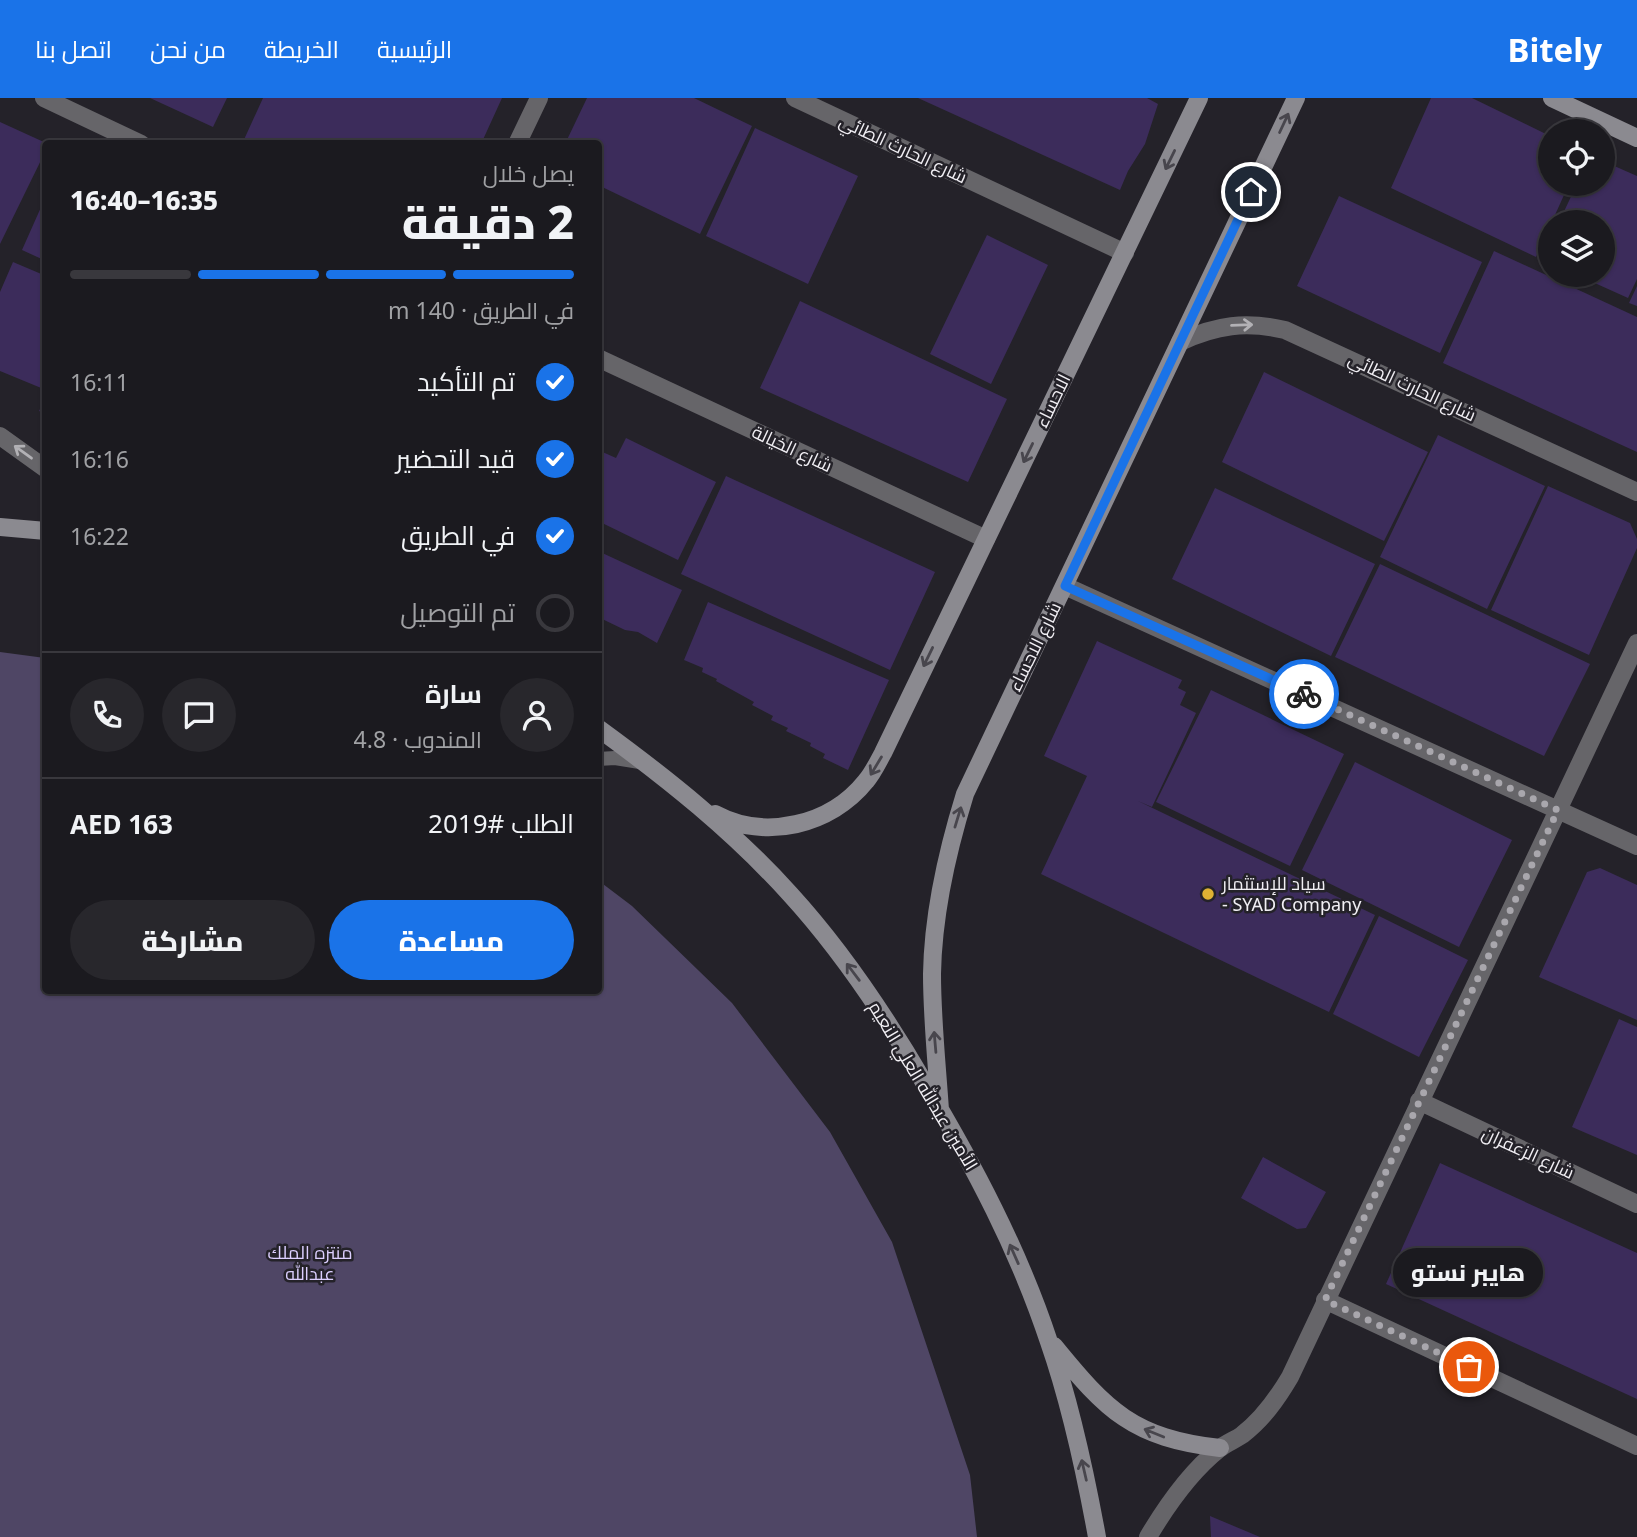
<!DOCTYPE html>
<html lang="ar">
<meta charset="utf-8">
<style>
:root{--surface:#1b1a1f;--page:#28272c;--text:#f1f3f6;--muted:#a0a1a4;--line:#39383d;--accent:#1a73e8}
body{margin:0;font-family:"Noto Sans",Cairo,sans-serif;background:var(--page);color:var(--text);direction:rtl;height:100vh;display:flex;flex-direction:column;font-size:26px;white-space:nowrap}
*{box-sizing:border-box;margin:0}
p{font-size:23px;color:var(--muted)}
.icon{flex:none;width:38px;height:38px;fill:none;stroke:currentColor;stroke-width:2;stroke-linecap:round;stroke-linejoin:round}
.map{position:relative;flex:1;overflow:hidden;direction:ltr}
.sheet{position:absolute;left:42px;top:42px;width:560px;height:854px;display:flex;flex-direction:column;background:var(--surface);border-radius:7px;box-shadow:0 2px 5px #0004,0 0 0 2px var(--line);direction:rtl}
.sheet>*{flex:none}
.buttons{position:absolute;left:1538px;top:21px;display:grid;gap:14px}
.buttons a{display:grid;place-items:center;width:77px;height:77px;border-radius:50%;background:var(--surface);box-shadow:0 2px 5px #0004,0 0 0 2px var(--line);font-size:35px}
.pin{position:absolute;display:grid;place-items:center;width:60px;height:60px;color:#fff;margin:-30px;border:4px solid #fff;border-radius:50%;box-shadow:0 2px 7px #0007}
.courier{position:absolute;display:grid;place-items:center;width:70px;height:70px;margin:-35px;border:5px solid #1a73e8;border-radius:50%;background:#fff;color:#222;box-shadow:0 2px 9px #0007}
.bubble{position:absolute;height:49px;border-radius:24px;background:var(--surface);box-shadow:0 2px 5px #0004,0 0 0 2px var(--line);font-size:23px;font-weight:800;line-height:49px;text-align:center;direction:rtl}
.head em{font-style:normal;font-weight:800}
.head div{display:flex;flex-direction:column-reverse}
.head{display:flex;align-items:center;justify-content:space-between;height:119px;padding:0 28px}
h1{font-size:46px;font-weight:800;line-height:52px}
.bar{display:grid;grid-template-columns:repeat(4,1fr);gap:10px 7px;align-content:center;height:84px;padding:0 28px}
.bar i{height:9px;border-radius:5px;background:var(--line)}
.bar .on{background:var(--accent)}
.bar p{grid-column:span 4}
.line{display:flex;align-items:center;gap:18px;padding:0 28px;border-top:2px solid var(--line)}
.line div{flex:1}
.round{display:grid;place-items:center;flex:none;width:74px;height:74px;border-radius:37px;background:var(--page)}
ol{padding:0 28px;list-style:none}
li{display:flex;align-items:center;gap:21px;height:77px}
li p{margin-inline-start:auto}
li .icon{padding:7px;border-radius:50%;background:var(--accent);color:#fff;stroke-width:4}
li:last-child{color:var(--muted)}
li i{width:38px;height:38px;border:4px solid var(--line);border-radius:50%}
.action{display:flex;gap:14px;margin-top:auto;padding:14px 28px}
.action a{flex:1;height:80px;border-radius:42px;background:var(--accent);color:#fff;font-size:28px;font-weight:800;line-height:80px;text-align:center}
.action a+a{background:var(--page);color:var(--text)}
header{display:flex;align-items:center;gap:42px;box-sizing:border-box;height:98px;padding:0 35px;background:var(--accent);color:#fff}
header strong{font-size:33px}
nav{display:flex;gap:38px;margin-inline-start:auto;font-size:24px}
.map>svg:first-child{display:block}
.green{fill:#4f4665}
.building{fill:#3c2c5b}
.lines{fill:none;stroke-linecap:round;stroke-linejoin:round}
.lane{stroke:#666569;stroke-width:14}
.street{stroke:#666569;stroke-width:18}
.secondary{stroke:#8b8a90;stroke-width:18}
.oneway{stroke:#48464d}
.oneway2{stroke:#b2b1b5}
.done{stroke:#a9a7ad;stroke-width:7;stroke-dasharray:0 12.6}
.route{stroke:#1a73e8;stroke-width:9}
.poi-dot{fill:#deb133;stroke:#242229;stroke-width:2.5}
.labels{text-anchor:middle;stroke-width:5;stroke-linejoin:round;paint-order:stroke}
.street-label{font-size:18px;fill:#f1eff4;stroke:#242229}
.poi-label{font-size:18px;fill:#f1eff4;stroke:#242229;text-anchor:start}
.park-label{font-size:18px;fill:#dccfff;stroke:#242229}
</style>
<header>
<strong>Bitely</strong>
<nav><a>الرئيسية</a><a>الخريطة</a><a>من نحن</a><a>اتصل بنا</a></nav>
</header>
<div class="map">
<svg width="1637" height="1439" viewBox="0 0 1637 1439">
<rect width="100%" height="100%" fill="#242229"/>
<path class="green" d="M0,554l45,6 1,332h552l1,-109 33,25 100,97 98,129 62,110 78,233 7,62h-977z"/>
<path class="building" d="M150,0h77l-14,29z
M263,0h239l-21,46h-239z
M587,0h107l58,28 -52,108 -102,-49v-41h-33z
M918,0h229l11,6 -13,40 -17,27 -8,19z
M1431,0h41l78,38v48h19l-33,73 -145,-69z
M0,24l46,21v7l-46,94z
M755,30l103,48 -50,108 -102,-48z
M1603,63l34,15v103l-9,19 -51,-23h26v-53h-44l18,-38h26z
M46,98v65l-24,-11z
M1339,98l143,66 -42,91 -143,-67z
M987,137l61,30 -57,119 -61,-30z
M1550,143v21l-7,-3z
M1494,153l143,66v135l-194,-89z
M13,164l33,14v114l-46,-19v-79z
M1637,188v20l-8,-3z
M800,203l207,98 -39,83 -208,-94z
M1264,274l164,80 -44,89 -162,-79z
M46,299v17l-7,-3z
M1438,337l107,51 -58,123 -107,-52z
M626,340l90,44 -38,78 -80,-39v-71l18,8z
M726,378l209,96 -45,98 -209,-96z
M1548,388l82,37 7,16v9l-48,107 -98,-45z
M1215,390l160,76 -44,92 -159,-77z
M598,453l84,39 -25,53 -19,-11 -13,-2 -27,-13z
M1380,466l210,100 -46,92 -209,-99z
M708,504l181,78 -41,90 -25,-12 2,-4 -15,-8 1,-3 -25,-12 2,-3 -17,-8 2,-4 -21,-11 2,-3 -38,-21 1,-2 -15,-7 1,-4 -19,-8z
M1097,543l85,39 -4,8 8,4 -6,13 16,8 -44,94 -14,-6 237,114 -46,97 -288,-138 46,-98 -43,-20z
M1211,592l133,64 -54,112 -134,-64z
M1355,664l157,78 -53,107 -157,-77z
M1600,770l37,17v135l-98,-43 48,-105z
M1379,818l89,44 -49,97 -86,-43z
M1619,921l18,8v128l-65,-28z
M1263,1059l63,35 -20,36 -9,1 -56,-31z
M1440,1065l197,90v146l-251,-115z
M1210,1418l50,21h-49z"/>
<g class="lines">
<path class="lane" d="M598,661l17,-1 31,5"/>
<path class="street" d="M44,0l97,46
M795,0l330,155
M517,46l22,-46
M1180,244c36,-17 66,-21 105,-12l352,162
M598,260l388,181
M0,338l46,33
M1065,488l572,260
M1419,1003l218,103
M1325,1202l312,146
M1148,1439c19,-32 42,-65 71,-88 7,-6 16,-9 23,-14 21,-16 35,-36 48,-58l347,-734"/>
<path class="secondary" d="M1552,0l85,40
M0,429l46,4
M598,630c70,51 135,103 192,166 53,58 96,123 135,190 49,82 94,167 124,258 22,63 36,129 48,195
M715,716c50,27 116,11 151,-33 7,-8 12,-19 17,-28l316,-655
M940,1012c-3,-45 -8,-90 -8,-136 1,-61 15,-122 33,-180l331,-696
M1054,1248c53,65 79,92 166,102"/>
</g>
<defs><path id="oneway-shaft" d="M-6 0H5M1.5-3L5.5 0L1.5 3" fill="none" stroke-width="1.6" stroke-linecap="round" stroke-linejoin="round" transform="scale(1.75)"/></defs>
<g class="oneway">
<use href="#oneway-shaft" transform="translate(1284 25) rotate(-65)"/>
<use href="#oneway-shaft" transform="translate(1170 62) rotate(116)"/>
<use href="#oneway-shaft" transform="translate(1028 355) rotate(116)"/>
<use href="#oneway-shaft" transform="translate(928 559) rotate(116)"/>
<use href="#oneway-shaft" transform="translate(876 668) rotate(121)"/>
<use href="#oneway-shaft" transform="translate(958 719) rotate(-73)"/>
<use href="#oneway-shaft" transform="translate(853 874) rotate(-127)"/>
<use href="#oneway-shaft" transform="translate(935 944) rotate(-95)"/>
<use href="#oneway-shaft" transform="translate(1014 1156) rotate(-114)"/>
<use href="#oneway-shaft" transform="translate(1154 1335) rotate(-158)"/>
<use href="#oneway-shaft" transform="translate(1084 1372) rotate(-103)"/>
</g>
<g class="oneway2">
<use href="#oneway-shaft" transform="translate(1242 227) rotate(-2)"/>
<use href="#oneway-shaft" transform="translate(23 354) rotate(-144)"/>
</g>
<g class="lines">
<path class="done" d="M1304,596l254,116 -233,490 144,67"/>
<path class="route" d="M1251,94l-186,394 239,108"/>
</g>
<circle class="poi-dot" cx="1208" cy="796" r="7"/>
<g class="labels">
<g class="street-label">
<text transform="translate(903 51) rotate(25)" y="6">شارع الحارث الطائي</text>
<text transform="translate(1412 289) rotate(25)" y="6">شارع الحارث الطائي</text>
<text transform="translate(1053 303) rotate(-64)" y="6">الاحساء</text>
<text transform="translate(792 351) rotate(25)" y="6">شارع الخيالة</text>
<text transform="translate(1035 549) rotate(-64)" y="6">شارع الاحساء</text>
<text transform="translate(923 988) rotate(59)" y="6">الأمين عبدالله العلي النعيم</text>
<text transform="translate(1528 1055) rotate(25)" y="6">شارع الزعفران</text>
</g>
<g class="poi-label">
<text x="1222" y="792">سياد للإستثمار<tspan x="1222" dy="21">- SYAD Company</tspan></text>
</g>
<g class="park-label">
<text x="310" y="1161">منتزه الملك<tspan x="310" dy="21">عبدالله</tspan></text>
</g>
</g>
</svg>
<div class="buttons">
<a><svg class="icon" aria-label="locate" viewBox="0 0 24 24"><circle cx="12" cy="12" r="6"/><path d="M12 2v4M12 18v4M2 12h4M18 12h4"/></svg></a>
<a><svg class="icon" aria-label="layers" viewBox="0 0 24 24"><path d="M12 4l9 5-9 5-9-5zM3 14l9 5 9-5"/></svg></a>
</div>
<div class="pin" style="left:1469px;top:1269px;background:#ea580c"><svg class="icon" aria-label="bag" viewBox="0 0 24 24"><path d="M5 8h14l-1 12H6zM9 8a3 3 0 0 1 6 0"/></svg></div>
<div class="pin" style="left:1251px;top:94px;background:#1f2937"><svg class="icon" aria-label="home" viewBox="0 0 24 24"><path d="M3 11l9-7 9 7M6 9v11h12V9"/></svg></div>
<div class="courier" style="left:1304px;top:596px"><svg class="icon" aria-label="bike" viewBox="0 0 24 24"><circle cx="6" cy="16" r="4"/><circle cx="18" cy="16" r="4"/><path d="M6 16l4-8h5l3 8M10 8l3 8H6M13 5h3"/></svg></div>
<div class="bubble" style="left:1393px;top:1150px;width:150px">هايبر نستو</div>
<section class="sheet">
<div class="head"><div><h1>2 دقيقة</h1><p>يصل خلال</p></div><em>16:35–16:40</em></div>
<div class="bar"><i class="on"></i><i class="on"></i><i class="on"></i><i></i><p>في الطريق · 140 m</p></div>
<ol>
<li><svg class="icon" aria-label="check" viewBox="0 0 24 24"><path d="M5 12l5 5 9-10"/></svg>تم التأكيد<p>16:11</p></li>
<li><svg class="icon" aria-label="check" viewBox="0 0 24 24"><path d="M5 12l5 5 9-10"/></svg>قيد التحضير<p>16:16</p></li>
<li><svg class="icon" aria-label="check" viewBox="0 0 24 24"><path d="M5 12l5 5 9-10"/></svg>في الطريق<p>16:22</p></li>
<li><i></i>تم التوصيل</li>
</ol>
<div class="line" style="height:126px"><a class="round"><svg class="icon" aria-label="person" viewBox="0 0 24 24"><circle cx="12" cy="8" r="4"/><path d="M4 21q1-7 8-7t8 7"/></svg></a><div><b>سارة</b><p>المندوب · 4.8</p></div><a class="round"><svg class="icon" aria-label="chat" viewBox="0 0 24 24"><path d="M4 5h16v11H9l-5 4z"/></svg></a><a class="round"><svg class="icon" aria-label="phone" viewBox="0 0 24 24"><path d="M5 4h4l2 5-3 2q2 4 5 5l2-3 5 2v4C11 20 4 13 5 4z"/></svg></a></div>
<div class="line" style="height:91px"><div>الطلب #2019</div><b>AED 163</b></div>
<div class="action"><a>مساعدة</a><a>مشاركة</a></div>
</section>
</div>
